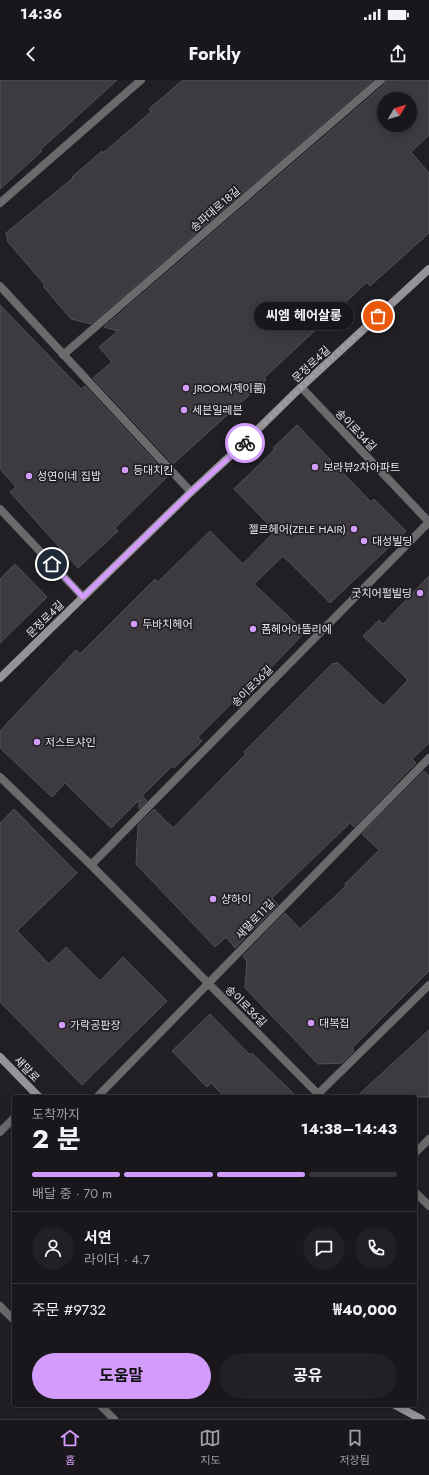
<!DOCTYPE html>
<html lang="ko">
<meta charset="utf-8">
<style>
:root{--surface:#19171b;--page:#222024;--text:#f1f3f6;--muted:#9f9fa3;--line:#37363a;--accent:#d39cfc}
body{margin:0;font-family:Jost,"Noto Sans KR",sans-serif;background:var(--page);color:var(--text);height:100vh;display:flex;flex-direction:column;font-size:15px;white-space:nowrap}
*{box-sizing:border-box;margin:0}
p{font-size:13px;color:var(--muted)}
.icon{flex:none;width:22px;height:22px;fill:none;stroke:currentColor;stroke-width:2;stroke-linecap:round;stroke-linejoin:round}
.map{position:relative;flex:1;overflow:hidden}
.panel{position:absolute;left:12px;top:1015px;width:405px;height:312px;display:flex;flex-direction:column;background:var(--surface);border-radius:4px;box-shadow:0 2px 10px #0003,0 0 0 1px var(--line)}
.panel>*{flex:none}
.needle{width:26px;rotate:52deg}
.controls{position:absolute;left:377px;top:12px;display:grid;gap:8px}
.controls a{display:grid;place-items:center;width:40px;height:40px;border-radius:50%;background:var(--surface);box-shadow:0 2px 10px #0003,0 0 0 1px var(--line);font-size:20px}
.pin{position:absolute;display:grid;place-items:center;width:34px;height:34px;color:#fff;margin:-17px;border:2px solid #fff;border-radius:50%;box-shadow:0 1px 4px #0007}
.courier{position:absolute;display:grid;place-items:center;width:40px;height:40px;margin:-20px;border:3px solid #d39cfc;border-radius:50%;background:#fff;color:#222;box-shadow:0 1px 5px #0007}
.bubble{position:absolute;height:28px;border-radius:14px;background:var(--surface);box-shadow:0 2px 10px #0003,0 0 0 1px var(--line);font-size:13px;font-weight:700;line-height:28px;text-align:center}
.head em{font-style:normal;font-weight:700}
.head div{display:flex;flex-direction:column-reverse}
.head{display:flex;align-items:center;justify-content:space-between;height:68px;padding:0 20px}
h1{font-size:26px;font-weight:700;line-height:30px}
.bar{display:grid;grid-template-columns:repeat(4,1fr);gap:6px 4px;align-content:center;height:48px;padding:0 20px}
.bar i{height:5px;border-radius:3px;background:var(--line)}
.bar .on{background:var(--accent)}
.bar p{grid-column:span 4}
.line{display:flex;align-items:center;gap:10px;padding:0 20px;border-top:1px solid var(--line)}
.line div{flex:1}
.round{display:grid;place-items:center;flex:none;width:42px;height:42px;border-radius:21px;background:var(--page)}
.button{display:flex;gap:8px;margin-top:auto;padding:8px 20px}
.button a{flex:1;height:46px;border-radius:24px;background:var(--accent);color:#111;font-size:16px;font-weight:700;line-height:46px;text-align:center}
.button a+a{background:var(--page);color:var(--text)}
.status{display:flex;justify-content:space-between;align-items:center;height:28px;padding:0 20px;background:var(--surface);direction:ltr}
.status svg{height:11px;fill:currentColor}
header{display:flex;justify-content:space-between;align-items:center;height:52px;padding:0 20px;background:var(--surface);font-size:18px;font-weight:700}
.tabs{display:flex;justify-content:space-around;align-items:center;height:56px;border-top:1px solid var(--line);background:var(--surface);font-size:11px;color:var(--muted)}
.tabs a{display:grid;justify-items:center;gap:2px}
.tabs .on{color:var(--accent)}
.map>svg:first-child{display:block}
.building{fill:#3d3a40;stroke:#545057;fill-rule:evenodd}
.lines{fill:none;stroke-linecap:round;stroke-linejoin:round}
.lane{stroke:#6b696c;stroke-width:8}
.street{stroke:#6b696c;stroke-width:8}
.secondary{stroke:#959398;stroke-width:8}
.done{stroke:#a19fa3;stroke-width:4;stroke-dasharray:0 7.2}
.route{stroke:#d39cfc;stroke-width:5}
.poi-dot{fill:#d39cfc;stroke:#211f24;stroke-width:1.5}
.labels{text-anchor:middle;stroke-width:3.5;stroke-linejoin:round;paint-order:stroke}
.street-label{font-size:11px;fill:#e6e4e8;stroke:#211f24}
.poi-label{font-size:11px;fill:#e6e4e8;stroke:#211f24;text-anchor:start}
</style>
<div class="status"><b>14:36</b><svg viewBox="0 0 49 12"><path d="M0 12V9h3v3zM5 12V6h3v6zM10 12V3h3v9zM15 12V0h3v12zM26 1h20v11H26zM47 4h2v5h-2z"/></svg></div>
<header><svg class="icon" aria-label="back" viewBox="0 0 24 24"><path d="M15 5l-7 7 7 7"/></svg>Forkly<svg class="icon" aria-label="share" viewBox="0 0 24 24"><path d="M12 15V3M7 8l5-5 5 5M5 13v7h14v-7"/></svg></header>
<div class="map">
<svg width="429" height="1339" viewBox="0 0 429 1339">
<rect width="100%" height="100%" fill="#211f24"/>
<path class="building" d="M0,0h117l-77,70 2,1 -42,38z
M183,0h190l-282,244 -20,-5 -28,-33 2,-1 -37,-43 -2,-9 67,-55 -1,-1 30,-26 1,2 48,-41 -2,-3z
M386,0h43v55l-18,17 18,21v60l-59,53 -3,-4 -103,96 2,2 -93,84 -80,-86 19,-16 -13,-15 19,-16 -14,-4 281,-243zM384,19h26v26h-26z
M0,225l81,84 4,-3 80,86 -2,1 4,4 -52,51 3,3 -40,37 -68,-76 6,-5 -16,-18z
M297,345l74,77 3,-3 32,32 -76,72 -47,-47 -29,28 51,48 -45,47 -2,-2 -60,60 4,4 -28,27 -2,-2 -30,30 5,5 -8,8v-9l-28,28 -46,-45 -13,14 -52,-49v-17l76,-81 4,4 75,-75 3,3 52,-51 33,33 32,-33 -41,-42 41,-40 -2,-1z
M15,484l32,33 -47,46v-64z
M429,496v167l-17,16 4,4 -62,64 -4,-4 -78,75 6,7 -43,43 -9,-11 -11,10 -79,-83 2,-39 16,-16 19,19 73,-74 -2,-2 89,-89 2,1 2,-2 46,44 25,-26 -45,-44 16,-16 4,4z
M424,691l5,5v195l-77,77 2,3 -12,12 -24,1 -73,-76 2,-27 -4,-5 42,-43 15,16 46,-43 -1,-2 34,-34 -17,-16z
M14,729l63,64 -60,58 32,33 17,-17 34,34 23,-24 44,44 -85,84 -82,-83v-179z
M210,934l40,41 2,-2 45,44h-72l-14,-14 -4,4 -35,-36z
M429,950v67h-73z"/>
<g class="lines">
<path class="lane" d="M0,123l141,-123
M0,206l191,206
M63,275l318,-275
M91,785l338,-343
M318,1014l111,-109
M415,1073l14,-14"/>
<path class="street" d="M301,307l128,135
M0,429l83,88
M0,697l91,88 230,232
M97,1017l332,-339
M0,1052l14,-14
M415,1112l14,14
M0,1226l14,14
M100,1325l14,14"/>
<path class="secondary" d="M0,598l191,-186 50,-46 60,-59 128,-118
M0,977l39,40
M395,1325l26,14"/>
</g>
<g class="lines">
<path class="done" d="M245,363l56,-56 77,-71"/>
<path class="route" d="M52,484l31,33 108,-105 54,-49"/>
</g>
<g class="poi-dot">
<circle cx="186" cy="308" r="4"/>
<circle cx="184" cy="330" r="4"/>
<circle cx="315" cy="387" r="4"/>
<circle cx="125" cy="390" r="4"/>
<circle cx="29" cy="396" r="4"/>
<circle cx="354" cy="449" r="4"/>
<circle cx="364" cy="461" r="4"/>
<circle cx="420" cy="513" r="4"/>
<circle cx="134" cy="544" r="4"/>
<circle cx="253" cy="549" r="4"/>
<circle cx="37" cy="662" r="4"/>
<circle cx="213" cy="819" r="4"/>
<circle cx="311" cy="943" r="4"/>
<circle cx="62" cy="945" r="4"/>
</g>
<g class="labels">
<g class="street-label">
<text transform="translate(215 129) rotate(-41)" y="4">송파대로18길</text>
<text transform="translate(311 284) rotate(-43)" y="4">문정로4길</text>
<text transform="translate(356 350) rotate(46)" y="4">송이로34길</text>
<text transform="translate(45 539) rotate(-44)" y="4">문정로4길</text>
<text transform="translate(252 606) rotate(-45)" y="4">송이로36길</text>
<text transform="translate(255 839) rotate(-46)" y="4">새말로11길</text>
<text transform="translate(246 926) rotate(45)" y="4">송이로36길</text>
<text transform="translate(27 989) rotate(46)" y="4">새말로</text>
</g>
<g class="poi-label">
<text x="194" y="312">JROOM(제이룸)</text>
<text x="192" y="334">세븐일레븐</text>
<text x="323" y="391">보라뷰2차아파트</text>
<text x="133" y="394">등대치킨</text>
<text x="37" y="400">성연이네 집밥</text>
<text x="346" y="453" text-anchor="end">젤르헤어(ZELE HAIR)</text>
<text x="372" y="465">대성빌딩</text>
<text x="412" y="517" text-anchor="end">굿치어펄빌딩</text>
<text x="142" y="548">두바치헤어</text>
<text x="261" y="553">폼헤어아뜰리에</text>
<text x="45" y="666">저스트샤인</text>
<text x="221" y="823">샹하이</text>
<text x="319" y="947">대복집</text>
<text x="70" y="949">가락공판장</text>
</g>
</g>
</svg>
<div class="controls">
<a><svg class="needle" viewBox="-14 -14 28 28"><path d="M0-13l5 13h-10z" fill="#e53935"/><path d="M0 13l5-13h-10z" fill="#9f9fa3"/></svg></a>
</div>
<div class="pin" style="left:378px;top:236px;background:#ea580c"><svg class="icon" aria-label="bag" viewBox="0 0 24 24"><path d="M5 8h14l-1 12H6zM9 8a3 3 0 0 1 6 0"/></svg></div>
<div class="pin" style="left:52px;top:484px;background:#1f2937"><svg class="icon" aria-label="home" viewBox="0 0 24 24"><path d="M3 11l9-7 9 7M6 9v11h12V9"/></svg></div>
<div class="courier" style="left:245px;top:363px"><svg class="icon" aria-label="bike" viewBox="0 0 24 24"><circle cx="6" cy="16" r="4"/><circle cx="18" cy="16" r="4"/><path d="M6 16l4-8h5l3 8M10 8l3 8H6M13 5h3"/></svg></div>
<div class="bubble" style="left:254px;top:222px;width:100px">씨엠 헤어살롱</div>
<section class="panel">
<div class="head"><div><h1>2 분</h1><p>도착까지</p></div><em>14:38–14:43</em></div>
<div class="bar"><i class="on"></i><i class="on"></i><i class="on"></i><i></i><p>배달 중 · 70 m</p></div>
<div class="line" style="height:72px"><a class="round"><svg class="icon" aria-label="person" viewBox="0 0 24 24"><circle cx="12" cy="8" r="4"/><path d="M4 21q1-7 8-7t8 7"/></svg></a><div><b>서연</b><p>라이더 · 4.7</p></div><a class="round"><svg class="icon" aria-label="chat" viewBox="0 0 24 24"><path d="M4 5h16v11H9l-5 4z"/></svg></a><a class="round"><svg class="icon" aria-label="phone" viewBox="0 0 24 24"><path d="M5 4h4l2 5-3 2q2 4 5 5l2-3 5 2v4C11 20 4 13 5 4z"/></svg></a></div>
<div class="line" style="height:52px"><div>주문 #9732</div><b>₩40,000</b></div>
<div class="button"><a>도움말</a><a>공유</a></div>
</section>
</div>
<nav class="tabs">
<a class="on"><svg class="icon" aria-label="home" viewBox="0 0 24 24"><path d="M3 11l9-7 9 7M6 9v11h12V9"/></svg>홈</a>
<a><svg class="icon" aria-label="map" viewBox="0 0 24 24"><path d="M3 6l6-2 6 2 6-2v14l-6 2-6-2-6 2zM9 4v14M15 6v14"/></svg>지도</a>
<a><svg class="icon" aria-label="saved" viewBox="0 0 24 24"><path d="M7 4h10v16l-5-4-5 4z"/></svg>저장됨</a>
</nav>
